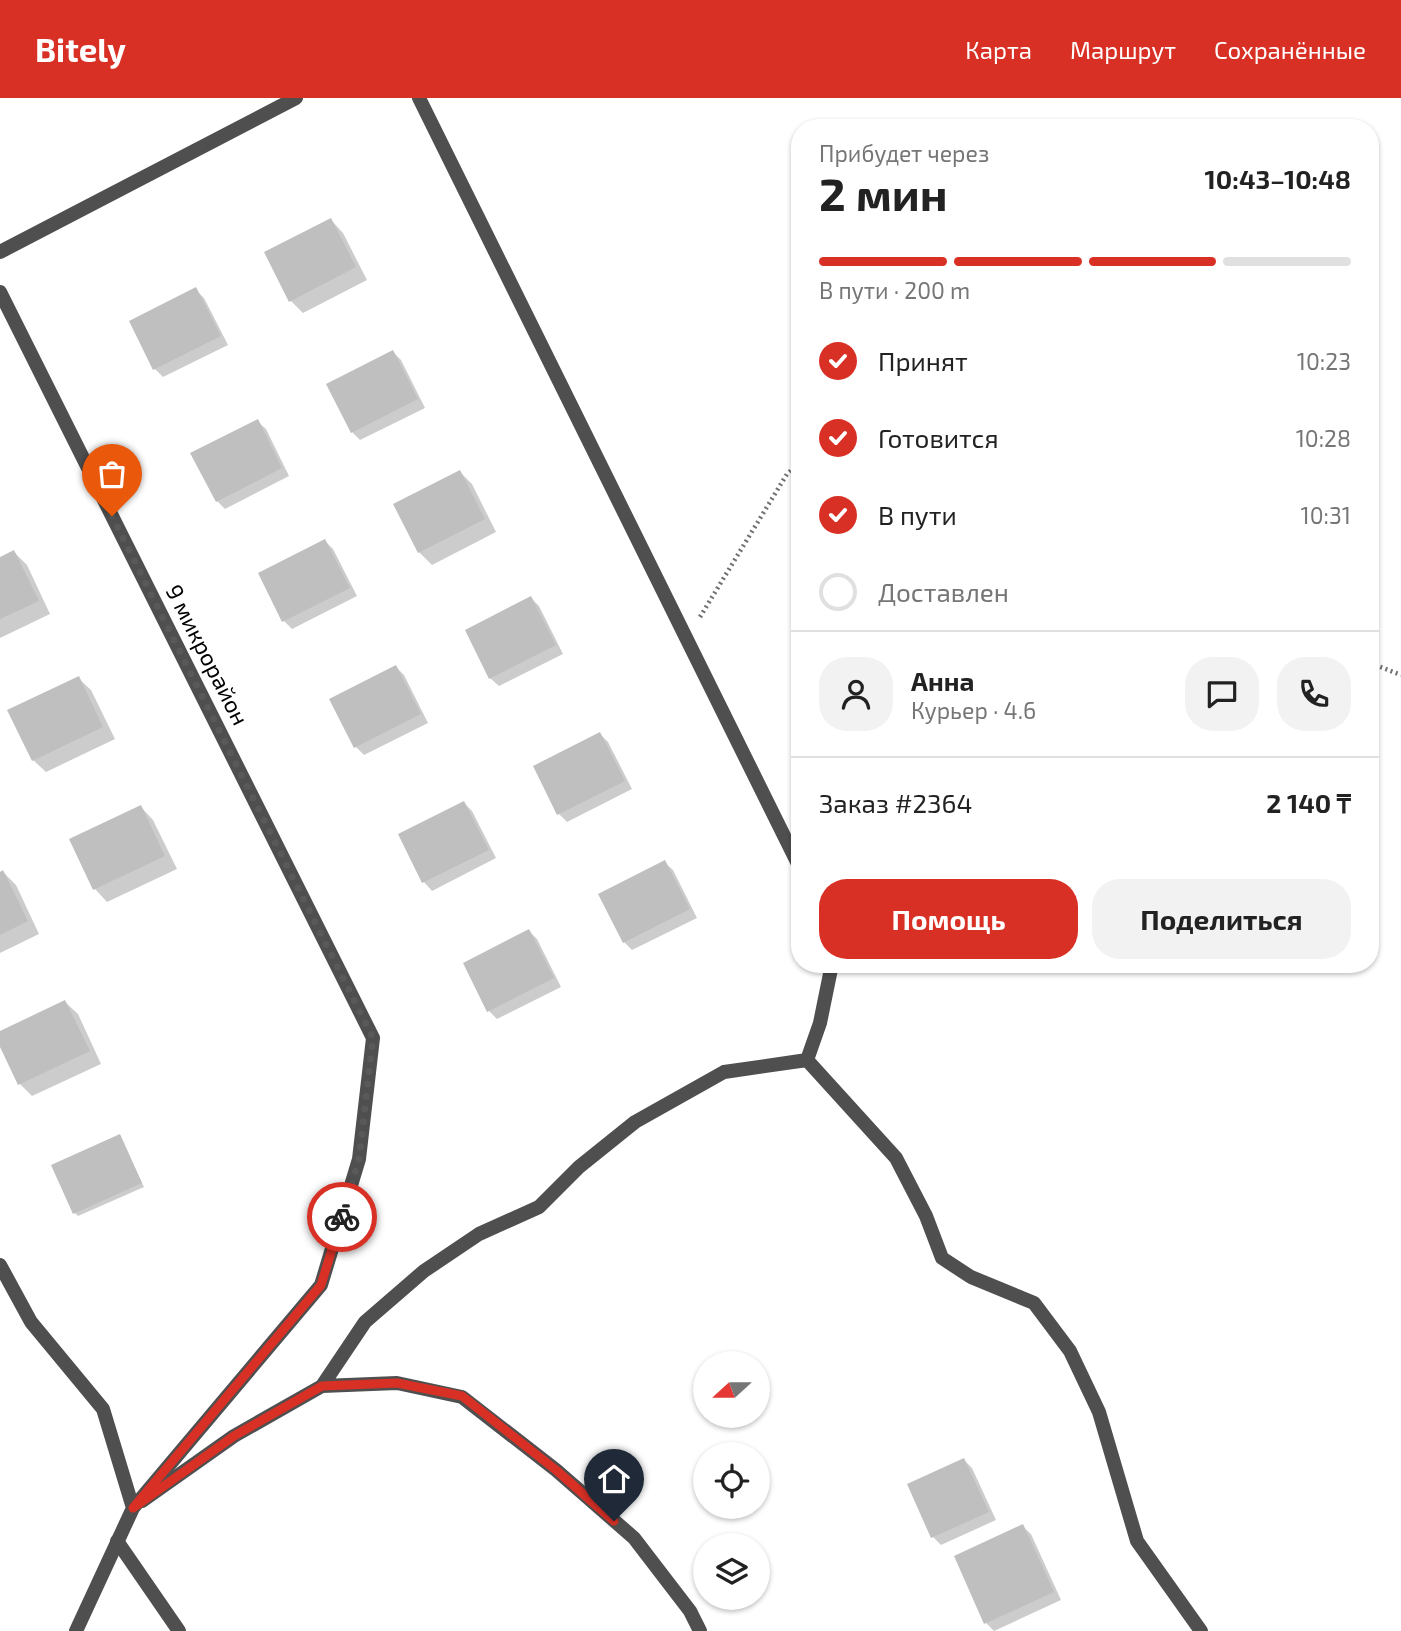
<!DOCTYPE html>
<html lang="ru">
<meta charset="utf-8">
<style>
:root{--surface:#fff;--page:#f2f2f2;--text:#222;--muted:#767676;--line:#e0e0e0;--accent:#d93025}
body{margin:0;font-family:"Exo 2",sans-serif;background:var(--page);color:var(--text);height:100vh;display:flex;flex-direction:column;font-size:26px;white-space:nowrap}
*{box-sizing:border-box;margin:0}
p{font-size:23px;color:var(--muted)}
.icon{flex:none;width:38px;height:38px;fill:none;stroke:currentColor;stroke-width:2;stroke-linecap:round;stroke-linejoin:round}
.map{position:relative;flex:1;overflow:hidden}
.drawer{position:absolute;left:791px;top:21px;width:588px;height:854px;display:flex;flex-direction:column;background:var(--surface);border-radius:28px;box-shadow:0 2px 5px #0004}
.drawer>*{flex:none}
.needle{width:46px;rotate:249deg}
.tools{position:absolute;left:693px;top:1253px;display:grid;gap:14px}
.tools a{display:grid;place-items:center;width:77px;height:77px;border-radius:50%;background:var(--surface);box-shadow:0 2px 5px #0004;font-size:35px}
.pin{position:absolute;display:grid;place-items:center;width:60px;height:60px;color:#fff;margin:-72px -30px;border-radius:50% 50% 50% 0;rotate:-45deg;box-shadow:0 0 7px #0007}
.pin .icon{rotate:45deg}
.courier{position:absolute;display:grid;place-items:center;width:70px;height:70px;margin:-35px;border:5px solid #d93025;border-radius:50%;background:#fff;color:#222;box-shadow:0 2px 9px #0007}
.headline em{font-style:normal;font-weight:700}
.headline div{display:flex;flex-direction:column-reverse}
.headline{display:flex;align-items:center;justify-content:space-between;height:119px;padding:0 28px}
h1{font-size:46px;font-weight:700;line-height:52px}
.bar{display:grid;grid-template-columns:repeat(4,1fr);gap:10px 7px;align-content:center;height:84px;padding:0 28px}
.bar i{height:9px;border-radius:5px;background:var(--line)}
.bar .current{background:var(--accent)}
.bar p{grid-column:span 4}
.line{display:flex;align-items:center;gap:18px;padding:0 28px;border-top:2px solid var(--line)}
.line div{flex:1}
.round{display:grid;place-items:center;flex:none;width:74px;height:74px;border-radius:28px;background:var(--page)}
ol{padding:0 28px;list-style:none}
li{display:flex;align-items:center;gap:21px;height:77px}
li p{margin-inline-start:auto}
li .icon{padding:7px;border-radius:50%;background:var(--accent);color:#fff;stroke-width:4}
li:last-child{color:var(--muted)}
li i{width:38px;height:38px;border:4px solid var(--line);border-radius:50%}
.button{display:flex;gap:14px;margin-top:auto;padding:14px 28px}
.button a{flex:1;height:80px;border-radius:28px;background:var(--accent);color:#fff;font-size:28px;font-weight:700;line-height:80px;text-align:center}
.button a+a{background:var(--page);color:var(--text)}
header{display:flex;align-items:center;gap:42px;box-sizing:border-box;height:98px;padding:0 35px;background:var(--accent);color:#fff}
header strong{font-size:33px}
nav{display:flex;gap:38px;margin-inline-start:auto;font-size:24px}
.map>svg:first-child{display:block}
.shadow{fill:#0003}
.building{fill:#bfbfbf}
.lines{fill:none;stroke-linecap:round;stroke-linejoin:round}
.path{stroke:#717171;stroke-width:4.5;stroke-dasharray:2 3.5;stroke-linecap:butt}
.service{stroke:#4f4f4f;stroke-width:14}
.minor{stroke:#4f4f4f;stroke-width:14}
.done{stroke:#595959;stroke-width:7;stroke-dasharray:0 12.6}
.route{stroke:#d93025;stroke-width:9}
.labels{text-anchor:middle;stroke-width:5;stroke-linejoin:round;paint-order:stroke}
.street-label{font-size:23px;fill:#000;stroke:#fff}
</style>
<header>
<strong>Bitely</strong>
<nav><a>Карта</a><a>Маршрут</a><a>Сохранённые</a></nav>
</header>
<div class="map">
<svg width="1401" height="1533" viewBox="0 0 1401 1533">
<rect width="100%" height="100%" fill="#fff"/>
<path class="shadow" d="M331,122l12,13 24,47 -64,33 -13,-13z
M195,191l9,9 24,47 -65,32 -8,-8 -24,-47z
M393,254l8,8 24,48 -65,32 -8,-8z
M257,323l9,8 23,47 -64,33 -8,-8z
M460,374l12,12 24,48 -64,33 -13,-13z
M325,443l8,8 24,47 -65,33 -8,-8z
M14,454l13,13 23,49 -50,24v-79z
M531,500l8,8 24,48 -64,32 -9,-8z
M396,569l8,8 24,48 -64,32 -8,-8z
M78,580l13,12 24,49 -69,33 -13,-12z
M600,636l8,8 24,47 -65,33 -8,-8z
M464,705l8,8 24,47 -64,33 -8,-9 -24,-47z
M141,709l12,13 24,49 -70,33 -12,-13 -23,-49z
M664,764l9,8 24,48 -65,32 -8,-8z
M3,774l13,13 23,49 -39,19v-79z
M529,833l8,8 24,48 -64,32 -8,-8z
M65,904l13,12 23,50 -69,32 -12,-12 -20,-41v-10z
M120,1038l24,51 -66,29 -3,-3z
M964,1362l8,8 24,52 -55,25 -8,-8z
M1022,1428l9,8 30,66 -67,31 -8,-8z"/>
<path class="building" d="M331,120l25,49 -67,35 -25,-50z
M196,189l25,49 -68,34 -24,-49z
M393,252l25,49 -67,34 -25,-49z
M258,321l24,49 -66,34 -26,-49z
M460,372l25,49 -67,34 -25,-49z
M325,441l25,49 -68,34 -24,-49z
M14,452l25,51 -39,18v-62z
M531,498l25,49 -67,34 -24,-49z
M396,567l25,49 -67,34 -25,-49z
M79,578l24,51 -71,34 -25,-51z
M600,634l25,49 -68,34 -24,-49z
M464,703l25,49 -67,33 -24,-49z
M141,707l24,51 -72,34 -24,-51z
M665,762l25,49 -67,34 -25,-49z
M3,772l25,51 -28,14v-63z
M529,831l25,49 -67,34 -24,-49z
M65,902l25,51 -72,34 -18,-38v-16z
M120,1036l22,49 -69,31 -22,-49z
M964,1360l25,54 -58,26 -24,-54z
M1023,1426l31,68 -70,32 -30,-68z"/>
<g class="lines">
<path class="path" d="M700,519l87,-143 13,-12
M1370,565l31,12"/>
<path class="service" d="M419,0l381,770
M807,962l13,-37 11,-54 -1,-5
M322,1288l43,-64 59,-51 55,-37 60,-27 40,-40 56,-45 89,-50 83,-12 89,98 30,58 16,42 29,19 63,26 36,48 29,61 38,129 64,90
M142,1403l92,-65 88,-50 75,-3 65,14 94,73 78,68 56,73 10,20
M117,1443l62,90"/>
<path class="minor" d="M0,154l296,-154
M0,194l373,746 -14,121 -38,126 -188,223
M0,1167l31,57 72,87 30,99 -57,123"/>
</g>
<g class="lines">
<path class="done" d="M112,418l261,522 -14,121 -17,58"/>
<path class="route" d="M342,1119l-21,68 -188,223 101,-72 88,-50 75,-3 65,13 94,74 58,51"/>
</g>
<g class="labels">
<g class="street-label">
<text transform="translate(207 557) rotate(63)" y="8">9 микрорайон</text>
</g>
</g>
</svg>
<div class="tools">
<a><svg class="needle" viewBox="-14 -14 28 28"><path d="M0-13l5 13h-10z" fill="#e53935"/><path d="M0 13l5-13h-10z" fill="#767676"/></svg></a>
<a><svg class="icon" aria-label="locate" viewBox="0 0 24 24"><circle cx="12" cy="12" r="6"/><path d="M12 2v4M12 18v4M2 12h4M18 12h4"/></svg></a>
<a><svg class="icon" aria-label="layers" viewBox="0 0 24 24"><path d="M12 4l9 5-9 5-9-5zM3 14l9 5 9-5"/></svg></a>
</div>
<div class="pin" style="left:112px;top:418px;background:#ea580c"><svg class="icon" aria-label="bag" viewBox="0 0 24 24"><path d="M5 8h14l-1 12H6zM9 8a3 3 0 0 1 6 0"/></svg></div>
<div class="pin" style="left:614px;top:1423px;background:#1f2937"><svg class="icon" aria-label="home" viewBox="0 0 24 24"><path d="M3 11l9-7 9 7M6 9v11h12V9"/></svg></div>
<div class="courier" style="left:342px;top:1119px"><svg class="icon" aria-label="bike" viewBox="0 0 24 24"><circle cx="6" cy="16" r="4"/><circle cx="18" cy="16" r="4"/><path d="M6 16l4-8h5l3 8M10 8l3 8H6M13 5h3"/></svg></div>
<section class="drawer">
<div class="headline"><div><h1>2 мин</h1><p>Прибудет через</p></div><em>10:43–10:48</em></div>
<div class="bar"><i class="current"></i><i class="current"></i><i class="current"></i><i></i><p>В пути · 200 m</p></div>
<ol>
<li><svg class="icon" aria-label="check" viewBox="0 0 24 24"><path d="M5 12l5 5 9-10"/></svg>Принят<p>10:23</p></li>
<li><svg class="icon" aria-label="check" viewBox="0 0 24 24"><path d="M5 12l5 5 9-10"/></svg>Готовится<p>10:28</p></li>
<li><svg class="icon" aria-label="check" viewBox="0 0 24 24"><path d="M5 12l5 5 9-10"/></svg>В пути<p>10:31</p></li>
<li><i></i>Доставлен</li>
</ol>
<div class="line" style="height:126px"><a class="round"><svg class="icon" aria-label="person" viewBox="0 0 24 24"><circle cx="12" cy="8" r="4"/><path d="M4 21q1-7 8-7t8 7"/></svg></a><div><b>Анна</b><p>Курьер · 4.6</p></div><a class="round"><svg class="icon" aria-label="chat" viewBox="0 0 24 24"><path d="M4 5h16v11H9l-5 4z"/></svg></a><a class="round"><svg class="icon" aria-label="phone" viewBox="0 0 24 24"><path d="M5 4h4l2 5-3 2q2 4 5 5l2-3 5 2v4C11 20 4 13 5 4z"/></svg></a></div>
<div class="line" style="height:91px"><div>Заказ #2364</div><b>2 140 ₸</b></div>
<div class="button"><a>Помощь</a><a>Поделиться</a></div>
</section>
</div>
